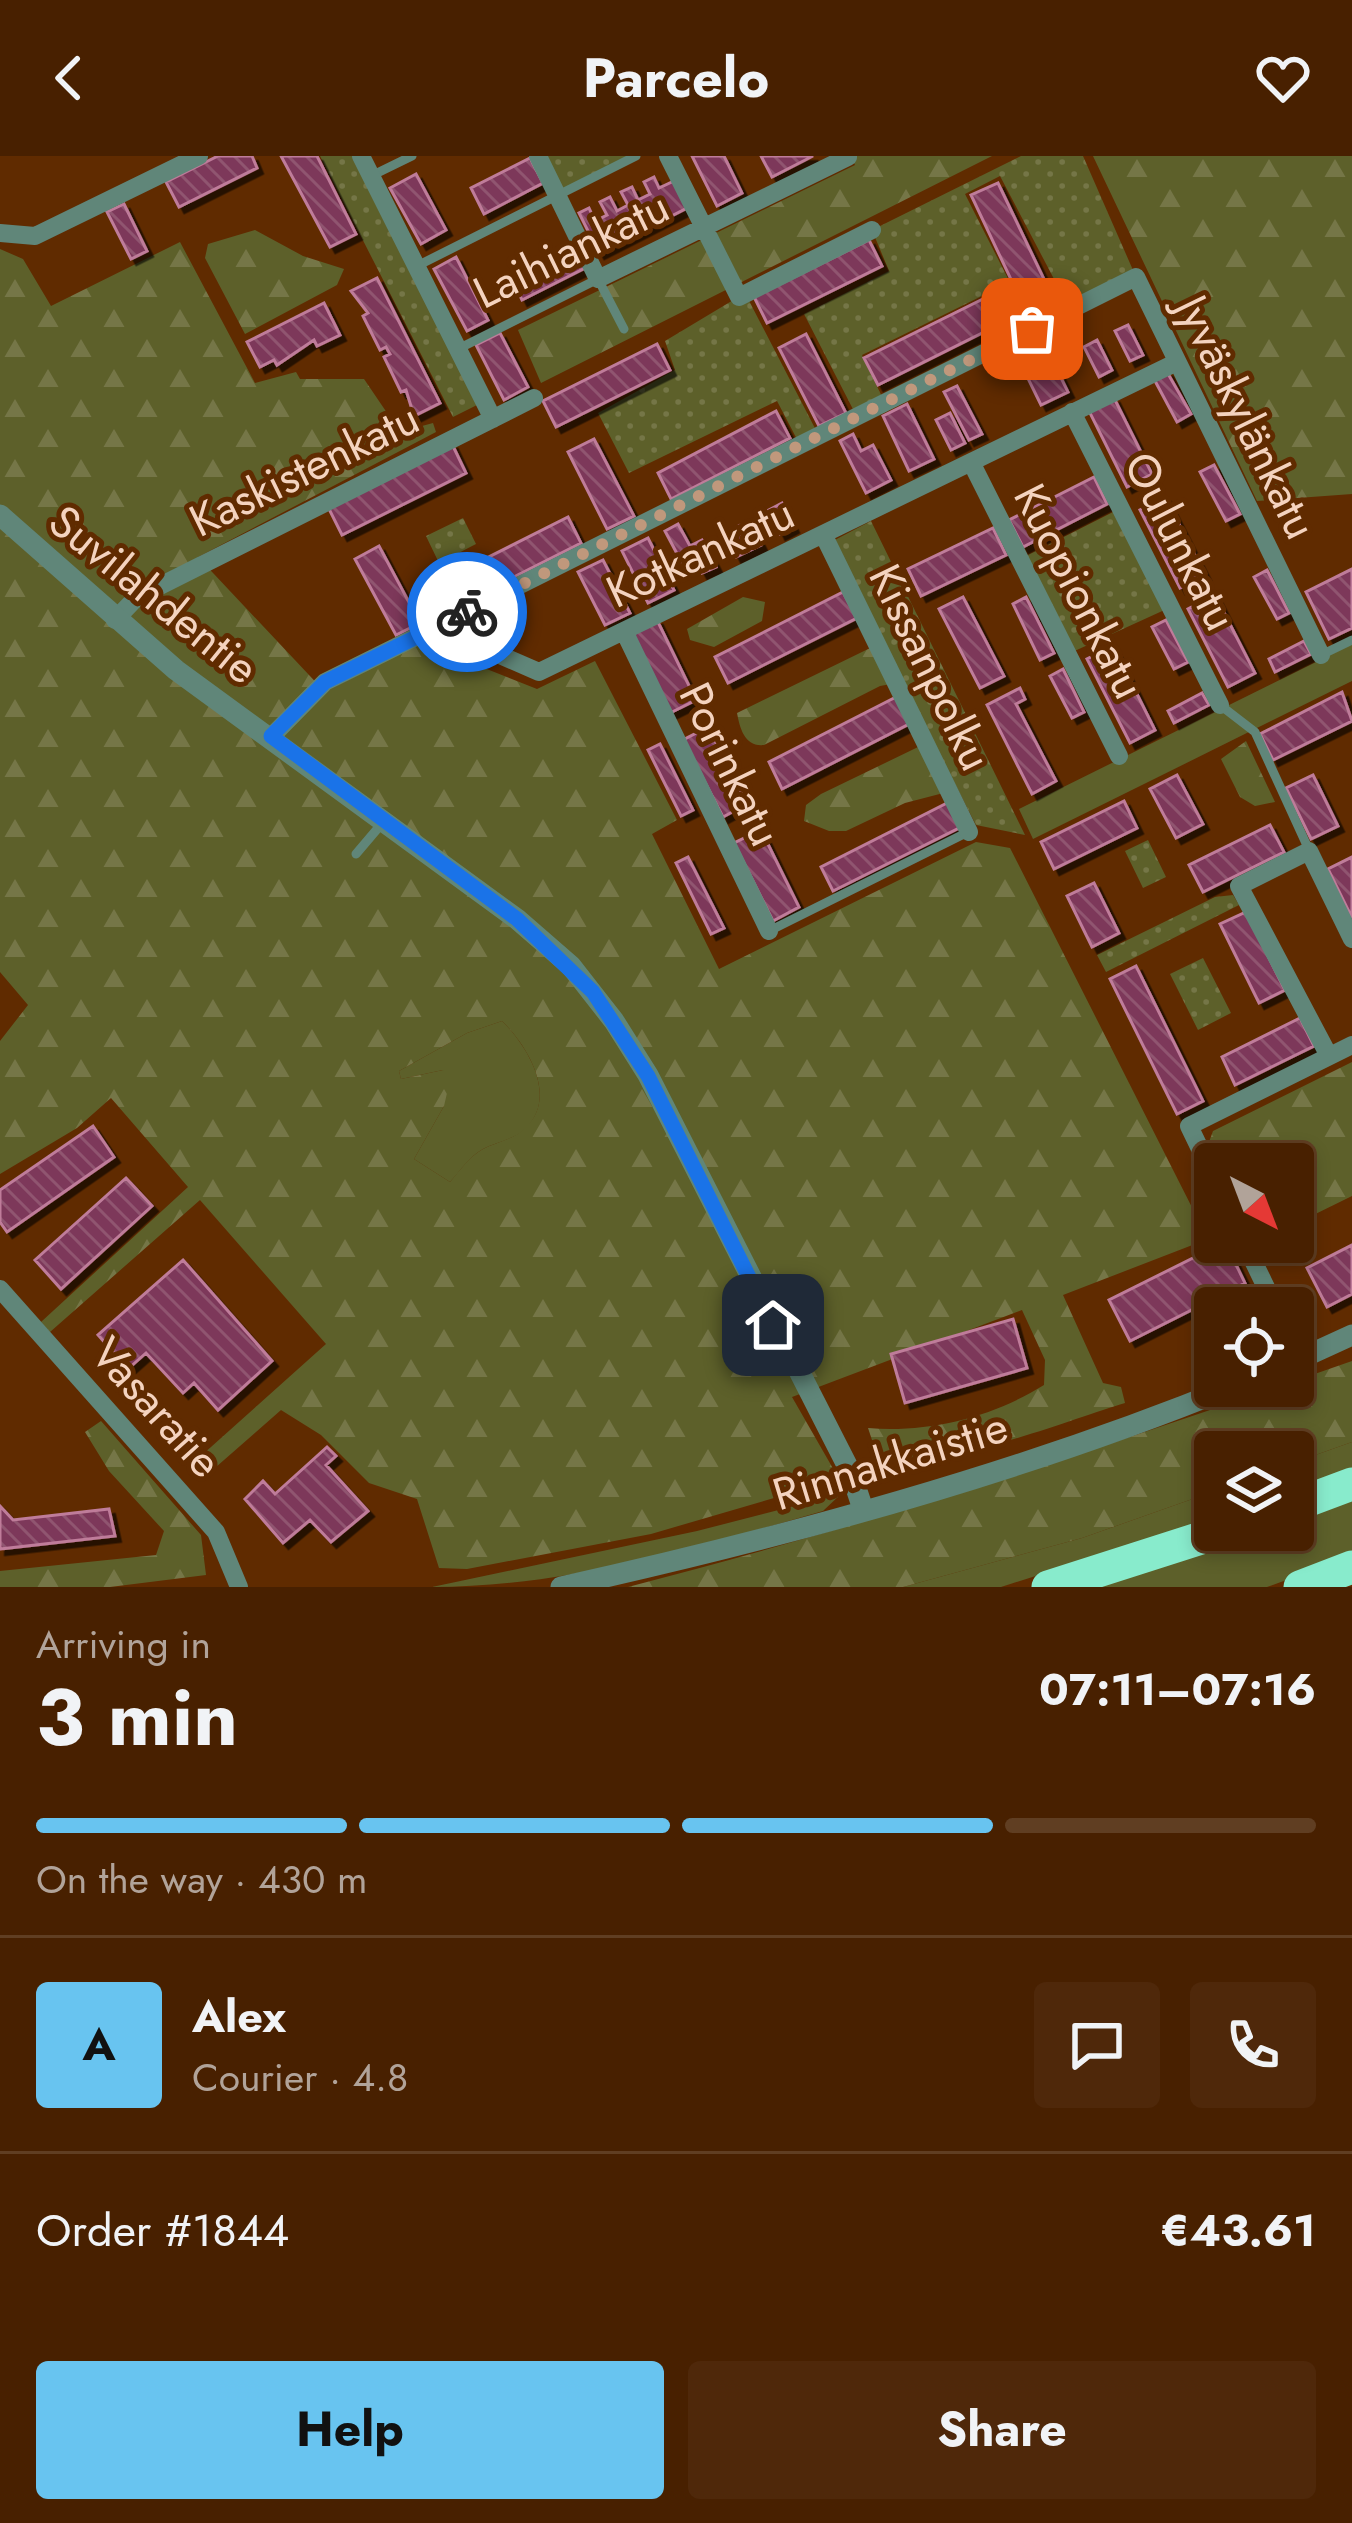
<!DOCTYPE html>
<meta charset="utf-8">
<style>
:root{--surface:#482000;--page:#4f280a;--text:#f1f3f6;--muted:#b1a399;--line:#603e22;--accent:#68c4f0}
body{margin:0;font-family:Jost,sans-serif;background:var(--page);color:var(--text);height:100vh;display:flex;flex-direction:column;font-size:45px;white-space:nowrap}
*{box-sizing:border-box;margin:0}
p{font-size:39px;color:var(--muted)}
.icon{flex:none;width:66px;height:66px;fill:none;stroke:currentColor;stroke-width:2;stroke-linecap:round;stroke-linejoin:round}
.map{position:relative;height:1431px;overflow:hidden}
.panel{display:flex;flex-direction:column;background:var(--surface);flex:1}
.panel>*{flex:none}
.needle{width:78px;rotate:138deg}
.buttons{position:absolute;left:1194px;top:987px;display:grid;gap:24px}
.buttons a{display:grid;place-items:center;width:120px;height:120px;border-radius:12px;background:var(--surface);box-shadow:0 6px 18px #0003,0 0 0 3px var(--line);font-size:60px}
.pin{position:absolute;display:grid;place-items:center;width:102px;height:102px;color:#fff;margin:-51px;border-radius:24px;box-shadow:0 6px 18px #0006}
.courier{position:absolute;display:grid;place-items:center;width:120px;height:120px;margin:-60px;border:9px solid #1a73e8;border-radius:50%;background:#fff;color:#222;box-shadow:0 3px 15px #0007}
.head em{font-style:normal;font-weight:700}
.head div{display:flex;flex-direction:column-reverse}
.head{display:flex;align-items:center;justify-content:space-between;height:204px;padding:0 36px}
h1{font-size:78px;font-weight:700;line-height:90px}
.bar{display:grid;grid-template-columns:repeat(4,1fr);gap:18px 12px;align-content:center;height:144px;padding:0 36px}
.bar i{height:15px;border-radius:9px;background:var(--line)}
.bar .current{background:var(--accent)}
.bar p{grid-column:span 4}
.line{display:flex;align-items:center;gap:30px;padding:0 36px;border-top:3px solid var(--line)}
.line div{flex:1}
.round{display:grid;place-items:center;flex:none;width:126px;height:126px;border-radius:12px;background:var(--page)}
.primary-button{display:flex;gap:24px;margin-top:auto;padding:24px 36px}
.primary-button a{flex:1;height:138px;border-radius:12px;background:var(--accent);color:#111;font-size:48px;font-weight:700;line-height:138px;text-align:center}
.primary-button a+a{background:var(--page);color:var(--text)}
header{display:flex;justify-content:space-between;align-items:center;height:156px;padding:0 36px;background:var(--surface);font-size:54px;font-weight:700}
.map>svg:first-child{display:block}
.grass{fill:#5d602a}
.forest{fill:url(#forest-firs);fill-rule:evenodd}
.park{fill:url(#park-dots);fill-rule:evenodd}
.building{fill:url(#building-back-hatch);stroke:#bf7c9a;stroke-width:3;filter:url(#shadow)}
.lines{fill:none;stroke-linecap:round;stroke-linejoin:round}
.service{stroke:#608679;stroke-width:9}
.minor{stroke:#608679;stroke-width:18}
.tertiary{stroke:#608679;stroke-width:21}
.motorway{stroke:#88ebcc;stroke-width:33}
.done{stroke:#c0987c;stroke-width:12;stroke-dasharray:0 21.6}
.route{stroke:#1a73e8;stroke-width:15}
.labels{text-anchor:middle;stroke-width:10;stroke-linejoin:round;paint-order:stroke}
.street-label{font-size:45px;fill:#f4d3bf;stroke:#602b00}
</style>
<header><svg class="icon" aria-label="back" viewBox="0 0 24 24"><path d="M15 5l-7 7 7 7"/></svg>Parcelo<svg class="icon" aria-label="heart" viewBox="0 0 24 24"><path d="M12 20l-8-8c-3-5 5-10 8-4 3-6 11-1 8 4z"/></svg></header>
<div class="map">
<svg width="1352" height="1431" viewBox="0 0 1352 1431">
<defs>
<pattern id="forest-firs" width="22" height="20" patternUnits="userSpaceOnUse" patternTransform="scale(3)"><rect width="22" height="20" fill="#5d602a"/><path d="M5 1l3.5 6h-7zM16 11l3.5 6h-7z" fill="#757647"/></pattern>
<pattern id="park-dots" width="8" height="8" patternUnits="userSpaceOnUse" patternTransform="scale(3)"><rect width="8" height="8" fill="#5d602a"/><path d="M2 2h.1M6 6h.1" fill="none" stroke="#757647" stroke-width="1.8" stroke-linecap="round"/></pattern>
<pattern id="building-back-hatch" width="6" height="6" patternUnits="userSpaceOnUse" patternTransform="scale(3)"><rect width="6" height="6" fill="#7d385a"/><path d="M-1 5l2 2M0 0l6 6M5-1l2 2" fill="none" stroke="#905470"/></pattern>
<filter id="shadow"><feDropShadow dx="5.5" dy="5.5" stdDeviation="0" flood-color="#0009"/></filter>
</defs>
<rect width="100%" height="100%" fill="#602b00"/>
<path class="grass" d="M1352,488v37l-319,158 -14,-30z
M502,865c25,24 57,76 23,108 -10,10 -29,13 -42,20 -13,7 -23,22 -33,33l-36,-23 30,-53 -1,-36 -42,9 -2,-8 68,-38z
M1352,1286v28l-59,22v-29z
M1215,1335v28l-214,68h-98l179,-49z
M841,1338l-18,17c-128,37 -257,76 -391,76l265,-56z
M1352,1342v58l-85,31h-176l179,-57h23v-9z"/>
<path class="forest" d="M851,0h141l-451,227 -23,-53 337,-165z
M1093,0h259v338l-95,7z
M255,74l48,26 41,13 -7,16 -92,49 -40,-76 3,-14z
M180,86l75,141 41,-11 4,7h64l36,53 33,-9 3,9 -238,125 127,135 96,-49 116,46 58,-28 82,159 -25,14 67,135 257,-127 34,6 198,391 -145,56 40,88 18,4 4,16c-59,17 -197,76 -250,46l-7,-21c61,5 125,-11 176,-43l1,-25 -23,-50 -230,87 47,82 -188,55 -184,35 -28,-1 -22,-69 -48,-16 -48,-48 -40,-25 -73,64 -16,-10 134,-120 -126,-144 -150,132 -9,-10 147,-135 -77,-89 -34,30 -77,46v-133l28,-36 -28,-33v-723l23,10 28,47zM502,865c25,24 57,76 23,107 -10,11 -29,14 -42,21 -13,7 -23,21 -33,33l-36,-23 30,-53 6,-26 -7,-10 -42,9 -2,-8 68,-38z
M743,441l22,5 -3,19 -48,26 -24,-7 -3,-11z
M903,476l21,46 -44,8 -116,59c-19,2 -24,-16 -27,-32z
M945,578l10,56 -50,13 -59,28h-17l-25,-10 2,-16 15,-11z
M1246,585l29,61 -20,4 -15,-9 -19,-38z
M1352,906v134l-59,29v-61h-73l-11,-22 4,-11z
M1352,1205v81l-59,21v-11h-78v39l-133,47 -179,49h-275c245,-63 490,-144 724,-226z
M101,1265l100,114 5,40 -96,12h-110v-16l156,-16 8,-24 -55,-60 -24,-39z"/>
<path class="park" d="M320,0h35l126,247 -28,14z
M538,0h98l-79,39z
M1021,0h62l53,121 -123,61 -25,-45 -126,62 23,48 -28,14 -53,-103 85,-43 -17,-41zM1000,20l65,124 -37,18 -63,-124z
M745,137l74,143 -19,9 -23,-44 -148,72 -31,-60 77,-43 -10,-29z
M1121,352l50,99 -103,47 -48,-95z
M463,362l13,26 -37,19 -13,-27z
M871,365l154,314 -49,-10 -145,-283z
M1148,684l18,37 -23,11 -18,-37z
M1233,739l6,10 -133,67 -9,-17 118,-58z
M1203,802l28,55 -33,17 -28,-56z"/>
<path class="building" d="M218,0h34l5,12 -78,39 -13,-25z
M281,0h36l39,78 -26,13z
M692,0h32l18,37 -25,13z
M761,0h52l-41,21z
M530,2l13,25 -59,31 -13,-26z
M416,18l30,56 -25,14 -31,-56z
M654,21l5,11 15,-7 13,27 -88,45 -20,-40 10,-5 6,13 12,-6 -7,-13 10,-5 7,14 11,-6 -7,-13 11,-5 6,13 12,-6 -6,-12z
M998,27l55,115 -27,13 -55,-116z
M124,48l23,47 -16,8 -24,-47z
M869,84l13,26 -115,57 -13,-26z
M575,91l10,21 -63,32 -10,-21z
M456,101l32,63 -21,11 -33,-62z
M377,122l63,125 -26,13 -8,-26 -5,2 -17,-35 6,-3 -4,-7 -6,3 -17,-34 5,-3 -17,-22z
M987,141l13,27 -122,61 -14,-27z
M324,147l16,32 -23,11 -3,-6 -37,25 -3,-5 -14,7 -13,-25z
M1128,169l15,30 -13,6 -15,-30z
M500,177l28,54 -24,13 -28,-55z
M806,178l40,79 -27,13 -40,-78z
M1042,183l26,53 -27,13 -26,-53z
M1097,184l15,30 -13,7 -15,-30z
M657,188l13,26 -114,57 -13,-26z
M1167,216l24,42 -14,8 -23,-43z
M957,230l25,48 -13,6 -25,-48z
M1114,242l38,76 -25,13 -38,-76z
M907,248l27,55 -25,12 -26,-55z
M776,255l14,27 -119,61 -13,-26z
M950,257l15,30 -14,7 -15,-30z
M853,278l8,17 12,-6 18,35 -25,13 -26,-52z
M594,283l40,77 -27,13 -39,-77z
M452,288l14,29 -124,62 -14,-28z
M1214,309l26,49 -14,7 -26,-49z
M1094,321l13,27 -84,43 -14,-27z
M1165,341l40,78 -25,13 -40,-78z
M782,347l11,24 -13,7 -11,-24z
M568,361l13,26 -123,62 -13,-26z
M749,365l12,24 -25,12 -12,-24z
M678,368l12,22 12,-6 14,27 -14,6 -7,-14 -12,6 -18,-34z
M993,372l13,27 -85,41 -13,-27z
M648,382l26,52 -26,13 -26,-52z
M379,390l41,77 -24,12 -41,-76z
M603,404l27,53 -25,12 -27,-53z
M1352,413v59l-23,11 -23,-47z
M1267,414l22,43 -12,6 -23,-42z
M843,436l14,26 -129,65 -13,-26z
M1215,439l40,78 -27,14 -40,-78z
M963,441l41,79 -24,12 -41,-79z
M1026,441l28,56 -14,7 -27,-56z
M657,464l39,80 -26,13 -39,-80z
M1166,464l22,42 -14,7 -22,-42z
M1304,485l7,13 -36,18 -6,-13z
M1113,490l42,84 -25,13 -43,-84z
M1063,513l21,43 -12,6 -22,-42z
M1020,532l5,11 -9,5 40,77 -24,13 -45,-89z
M1342,536l10,29 -79,39 -13,-26z
M1202,537l7,12 -35,18 -6,-12z
M898,540l13,27 -129,66 -13,-27z
M708,571l39,77 -24,13 -40,-77z
M660,588l33,66 -12,6 -33,-66z
M1177,619l26,49 -27,14 -26,-49z
M1313,619l25,51 -27,13 -25,-51z
M951,645l12,25 -130,65 -12,-24z
M1124,645l13,27 -83,41 -13,-27z
M1270,669l14,27 -81,40 -14,-27z
M761,674l38,77 -26,14 -39,-78z
M688,701l36,71 -13,6 -35,-71z
M1352,701v61l-24,-49z
M1094,727l25,50 -27,14 -25,-51z
M1246,756l39,78 -26,13 -39,-79z
M1136,810l67,135 -26,13 -67,-135z
M1300,862l14,28 -79,39 -13,-28z
M93,970l21,31 -107,75 -7,-10v-32z
M126,1022l26,28 -91,83 -26,-29z
M1225,1086l20,41 -115,58 -21,-41z
M1352,1089v49l-25,13 -20,-39z
M183,1104l89,101 -54,49 -24,-27 -11,10 -37,-40 -18,16 -30,-34z
M1013,1163l14,49 -122,35 -14,-49z
M327,1291l9,9 -10,9 42,46 -37,31 -21,-22 -27,23 -38,-44 18,-18 12,13z
M0,1350l13,14 96,-11 6,27 -115,13z"/>
<g class="lines">
<path class="service" d="M371,20l41,-20
M417,110l219,-110
M460,192l138,-69 26,50
M1321,499l31,-15
M1220,549l35,27 54,118
M356,698l28,-33
M769,775l199,-99"/>
<path class="minor" d="M361,0l132,263
M538,0l60,123 250,-122
M668,0l71,141 133,-67
M0,77l35,3 164,-80
M1072,256l148,293
M971,306l148,294
M824,380l145,296
M115,464l21,-22 398,-200
M436,471l700,-350 185,378
M624,475l145,300
M271,581l54,-55 111,-55 103,45 636,-309
M1329,900l-90,-170 70,-35 43,88
M1215,1024l-26,-54 163,-81
M1244,1086l32,66
M0,1133l216,243 23,55"/>
<path class="tertiary" d="M0,359l176,155 341,249 54,47 43,55 34,54 203,398 12,36
M1293,1206l59,-27
M561,1431c227,-50 457,-113 673,-201"/>
<path class="motorway" d="M1293,1350l59,-22
M1048,1431l178,-57
M1300,1431l52,-20"/>
</g>
<g class="lines">
<path class="done" d="M467,456l565,-283"/>
<path class="route" d="M467,456l-142,70 -54,54 246,183 76,73 55,84 125,249"/>
</g>
<g class="labels">
<g class="street-label">
<text transform="translate(571 93) rotate(-26)" y="16">Laihiankatu</text>
<text transform="translate(1247 261) rotate(64)" y="16">Jyväskylänkatu</text>
<text transform="translate(304 313) rotate(-26)" y="16">Kaskistenkatu</text>
<text transform="translate(1181 385) rotate(63)" y="16">Oulunkatu</text>
<text transform="translate(700 396) rotate(-25)" y="16">Kotkankatu</text>
<text transform="translate(1080 435) rotate(63)" y="16">Kuopionkatu</text>
<text transform="translate(154 438) rotate(39)" y="16">Suvilahdentie</text>
<text transform="translate(931 511) rotate(64)" y="16">Kissanpolku</text>
<text transform="translate(731 608) rotate(64)" y="16">Porinkatu</text>
<text transform="translate(157 1251) rotate(48)" y="16">Vasaratie</text>
<text transform="translate(890 1304) rotate(-17)" y="16">Rinnakkaistie</text>
</g>
</g>
</svg>
<div class="buttons">
<a><svg class="needle" viewBox="-14 -14 28 28"><path d="M0-13l5 13h-10z" fill="#e53935"/><path d="M0 13l5-13h-10z" fill="#b1a399"/></svg></a>
<a><svg class="icon" aria-label="locate" viewBox="0 0 24 24"><circle cx="12" cy="12" r="6"/><path d="M12 2v4M12 18v4M2 12h4M18 12h4"/></svg></a>
<a><svg class="icon" aria-label="layers" viewBox="0 0 24 24"><path d="M12 4l9 5-9 5-9-5zM3 14l9 5 9-5"/></svg></a>
</div>
<div class="pin" style="left:1032px;top:173px;background:#ea580c"><svg class="icon" aria-label="bag" viewBox="0 0 24 24"><path d="M5 8h14l-1 12H6zM9 8a3 3 0 0 1 6 0"/></svg></div>
<div class="pin" style="left:773px;top:1169px;background:#1f2937"><svg class="icon" aria-label="home" viewBox="0 0 24 24"><path d="M3 11l9-7 9 7M6 9v11h12V9"/></svg></div>
<div class="courier" style="left:467px;top:456px"><svg class="icon" aria-label="bike" viewBox="0 0 24 24"><circle cx="6" cy="16" r="4"/><circle cx="18" cy="16" r="4"/><path d="M6 16l4-8h5l3 8M10 8l3 8H6M13 5h3"/></svg></div>
</div>
<section class="panel">
<div class="head"><div><h1>3 min</h1><p>Arriving in</p></div><em>07:11–07:16</em></div>
<div class="bar"><i class="current"></i><i class="current"></i><i class="current"></i><i></i><p>On the way · 430 m</p></div>
<div class="line" style="height:216px"><b class="round" style="background:var(--accent);color:#111">A</b><div><b>Alex</b><p>Courier · 4.8</p></div><a class="round"><svg class="icon" aria-label="chat" viewBox="0 0 24 24"><path d="M4 5h16v11H9l-5 4z"/></svg></a><a class="round"><svg class="icon" aria-label="phone" viewBox="0 0 24 24"><path d="M5 4h4l2 5-3 2q2 4 5 5l2-3 5 2v4C11 20 4 13 5 4z"/></svg></a></div>
<div class="line" style="height:156px"><div>Order #1844</div><b>€43.61</b></div>
<div class="primary-button"><a>Help</a><a>Share</a></div>
</section>
